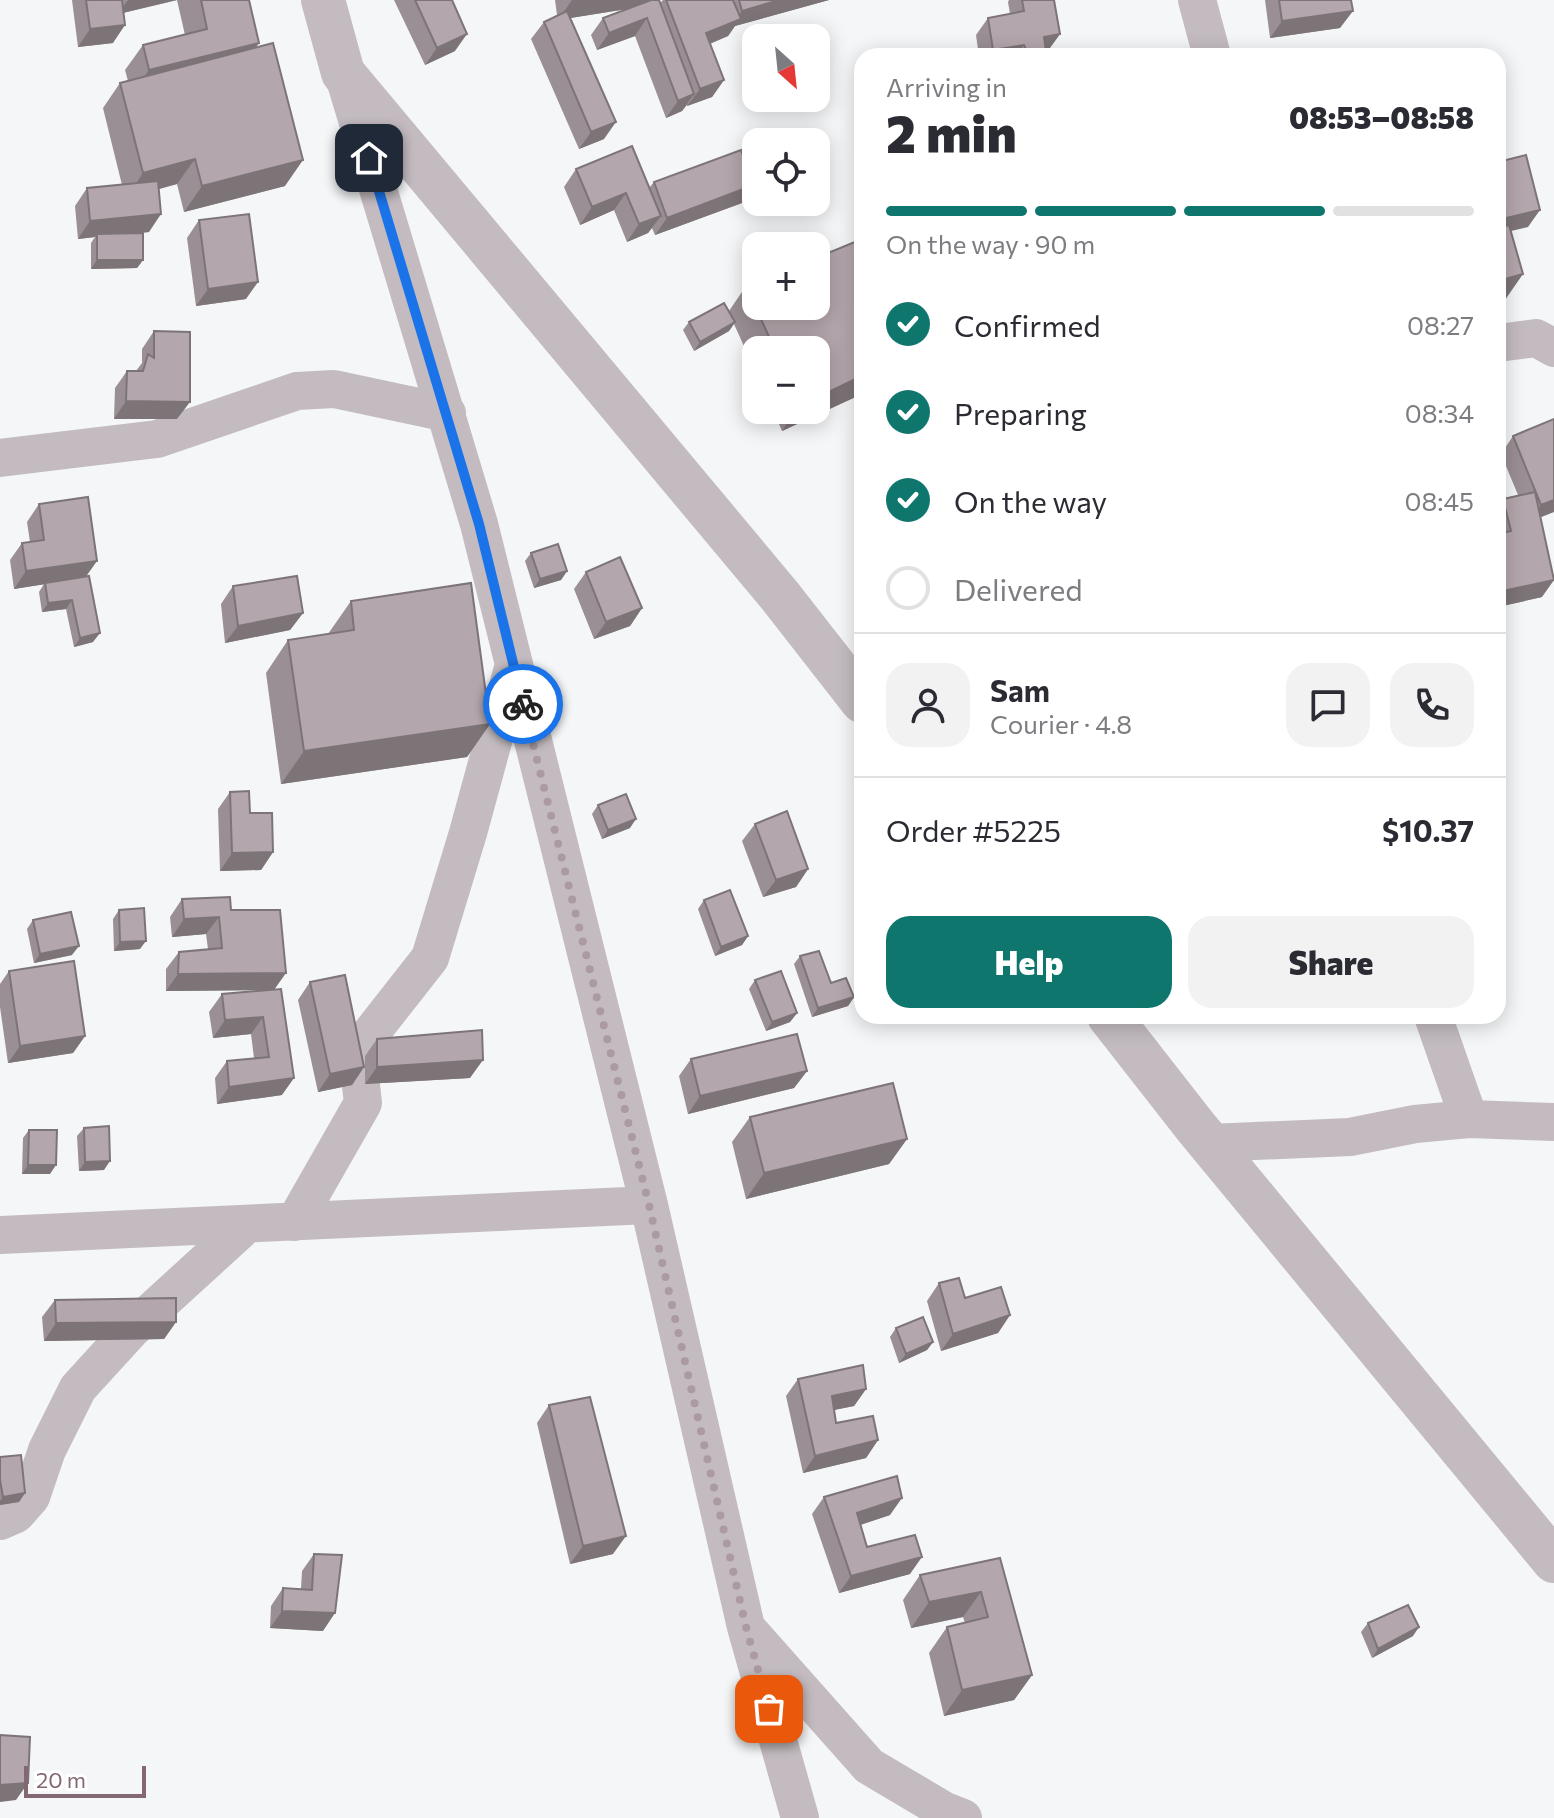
<!DOCTYPE html>
<meta charset="utf-8">
<style>
:root{--surface:#fff;--page:#f2f2f3;--text:#2b2b33;--muted:#7c7c81;--line:#e1e1e2;--accent:#0f766e}
body{margin:0;font-family:Commissioner,sans-serif;background:var(--page);color:var(--text);height:100vh;display:flex;flex-direction:column;font-size:30px;white-space:nowrap}
*{box-sizing:border-box;margin:0}
p{font-size:26px;color:var(--muted)}
.icon{flex:none;width:44px;height:44px;fill:none;stroke:currentColor;stroke-width:2;stroke-linecap:round;stroke-linejoin:round}
.map{position:relative;flex:1;overflow:hidden}
.drawer{position:absolute;left:854px;top:48px;width:652px;height:976px;display:flex;flex-direction:column;background:var(--surface);border-radius:24px;box-shadow:0 4px 20px #0003}
.drawer>*{flex:none}
.needle{width:52px;rotate:153deg}
.buttons{position:absolute;left:742px;top:24px;display:grid;gap:16px}
.buttons a{display:grid;place-items:center;width:88px;height:88px;border-radius:16px;background:var(--surface);box-shadow:0 4px 20px #0003;font-size:40px}
.scale{position:absolute;left:24px;bottom:20px;width:122px;box-sizing:border-box;padding-left:8px;border:4px solid #836874;border-top:0;font-size:22px;line-height:28px;white-space:nowrap;color:#836874;-webkit-text-stroke:6px #fff;paint-order:stroke}
.pin{position:absolute;display:grid;place-items:center;width:68px;height:68px;color:#fff;margin:-34px;border-radius:16px;box-shadow:0 4px 12px #0006}
.courier{position:absolute;display:grid;place-items:center;width:80px;height:80px;margin:-40px;border:6px solid #1a73e8;border-radius:50%;background:#fff;color:#222;box-shadow:0 2px 10px #0007}
.overview em{font-style:normal;font-weight:800}
.overview div{display:flex;flex-direction:column-reverse}
.overview{display:flex;align-items:center;justify-content:space-between;height:136px;padding:0 32px}
h1{font-size:52px;font-weight:800;line-height:60px}
.bar{display:grid;grid-template-columns:repeat(4,1fr);gap:12px 8px;align-content:center;height:96px;padding:0 32px}
.bar i{height:10px;border-radius:6px;background:var(--line)}
.bar .current{background:var(--accent)}
.bar p{grid-column:span 4}
.line{display:flex;align-items:center;gap:20px;padding:0 32px;border-top:2px solid var(--line)}
.line div{flex:1}
.round{display:grid;place-items:center;flex:none;width:84px;height:84px;border-radius:24px;background:var(--page)}
ol{padding:0 32px;list-style:none}
li{display:flex;align-items:center;gap:24px;height:88px}
li p{margin-inline-start:auto}
li .icon{padding:8px;border-radius:50%;background:var(--accent);color:#fff;stroke-width:4}
li:last-child{color:var(--muted)}
li i{width:44px;height:44px;border:4px solid var(--line);border-radius:50%}
.primary-button{display:flex;gap:16px;margin-top:auto;padding:16px 32px}
.primary-button a{flex:1;height:92px;border-radius:24px;background:var(--accent);color:#fff;font-size:32px;font-weight:800;line-height:92px;text-align:center}
.primary-button a+a{background:var(--page);color:var(--text)}
.map>svg:first-child{display:block}
.lines{fill:none;stroke-linecap:round;stroke-linejoin:round}
.minor{stroke:#c3bbbf;stroke-width:38}
.tertiary{stroke:#c3bbbf;stroke-width:44}
.wall{fill:#9a8f94}
.shaded-wall{fill:#7d7478}
.building{fill:#b3a6ac;stroke:#7d7478;stroke-width:2}
.done{stroke:#ab9aa2;stroke-width:8;stroke-dasharray:0 14.4}
.route{stroke:#1a73e8;stroke-width:10}
</style>
<div class="map">
<svg width="1554" height="1818" viewBox="0 0 1554 1818">
<rect width="100%" height="100%" fill="#f4f6f7"/>
<g class="lines">
<path class="minor" d="M1197,0l15,56
M344,76l135,448 170,681 97,422 54,191
M1498,343l38,-5 18,10
M0,458l157,-19 140,-48 37,-2 113,24
M1433,1016l36,103
M1209,1143l141,-6 65,-13 54,-5 85,3
M295,1222l68,-119 -6,-52 73,-93 38,-125 45,-165
M0,1235l649,-30
M0,1521l16,-7 15,-17 16,-47 31,-62 54,-59 115,-105
M751,1633l118,133 76,45 18,7"/>
<path class="tertiary" d="M323,0l20,73 437,523 82,105
M1109,1016l86,110 359,435"/>
</g>
<path class="wall" d="M72,0h105l-54,13 -10,30 -35,4z
M177,0h72l10,43 -3,4 29,139 -101,26 -7,-28 -18,5 -10,43 -20,2 14,26 -6,8 -46,1v-26l4,-6 -17,2 -3,-33 12,-18 35,-3 -19,-77 17,-25 8,-2 -3,-11 18,-25 42,-10z
M394,0h58l3,51 -30,14z
M555,0h104l1,3 3,-3h166l-94,26 -7,10 -18,8 14,36 -12,17 -25,9v-1l-5,6 -16,7 -31,-82 -38,14 -6,-15 12,-17 24,-9 -57,9 34,121 -25,10 -48,-110 13,-17 13,-7z
M1009,0h45l6,34 -16,22h-65l-3,-21 12,-17 22,-4 -2,-12z
M1265,0h86l-11,28 -70,10z
M576,169l73,19 5,-6 88,21 -87,32 -3,-7 -4,5 -21,9 -13,-32 -34,15 -16,-38z
M199,220l47,79 -50,7 -9,-68z
M862,239v155l-80,37 -9,-21h43v-60h-60v23l-22,-49 -5,7 -35,20 -11,-21 6,-8 35,-19 5,8 17,-25 10,-4v24h60v-48z
M154,331l23,88h-63l1,-31 12,-17h9l6,-8v-14z
M1554,419l-14,99 2,79 -44,10v-101l5,-7 15,-4 -17,-41 12,-18z
M39,504l47,72 7,66 -19,5 -8,-38 -24,3 -3,-20 5,-8 -30,5 -4,-29 12,-17 8,-1 -3,-20z
M531,553l36,18 -6,9 -27,8 -9,-27z
M586,572l56,36 -12,18 -36,13 -20,-50z
M233,586l70,27 -13,17 -65,13 -4,-39z
M351,601l139,123 -23,33 -186,27 -15,-111 22,-33 40,-6z
M230,792l20,21 23,39 -12,18 -41,1 -2,-62z
M598,805l32,23 -28,11 -10,-25z
M755,824l53,45 -12,18 -33,10 -21,-56z
M182,899l49,11 43,79 8,106 -65,9 -2,-26 12,-17 27,-3 -3,-24 -38,4 -4,-26 13,-18 44,-4 -100,1v-22l13,-17 29,-3 -2,-15 -34,3 -2,-20z
M704,900l44,36 -6,9 -27,11 -17,-47z
M119,910l21,39 -26,2 -1,-32z
M33,920l39,35 -38,8 -7,-34z
M800,956l31,27 23,14 -6,9 -36,11 -18,-53z
M9,971l76,65 -12,17 -65,10 -8,-56v-23z
M755,980l42,33 -7,9 -24,9 -17,-42z
M310,982l54,85 -12,18 -34,7 -20,-92z
M377,1039l93,39 -105,6v-28z
M691,1059l116,12 -13,17 -106,26 -9,-38z
M750,1117l157,22 -18,25 -143,35 -14,-57z
M84,1128l20,42 -25,1 -2,-35z
M29,1130l21,44h-28l1,-36z
M939,1283l26,15 45,17 -12,18 -57,18 -14,-50z
M55,1300l121,22 -12,17 -120,2 -2,-24z
M896,1328l37,14 -6,8 -28,13 -9,-26z
M798,1379l68,10 -12,17 -20,4 2,13 42,17 -12,18 -63,15 -17,-77z
M549,1405l64,149 -43,10 -33,-141z
M0,1457l25,36 -6,9 -19,3z
M824,1497l66,18 -30,10 7,22 43,27 -71,19 -27,-79z
M314,1554l9,77 -53,-3 1,-22 12,-18 18,1 1,-18z
M1000,1558l32,117 -18,25 -70,16 -15,-63 18,-26 18,-4 -2,-6 -52,11 -8,-28 17,-25z
M1368,1623l45,13 -41,22 -11,-26z"/>
<path class="shaded-wall" d="M128,0h49l-59,14z
M572,0h83l-3,5 -94,15z
M779,0h50l-94,26 -7,10 -34,14 12,-17 28,-12 8,-10z
M1353,11l-13,17 -70,10 12,-17z
M647,18l-12,18 -38,14 12,-17z
M125,25l-12,18 -35,4 12,-18z
M467,34l-12,17 -30,14 12,-17z
M1060,34l-13,18 -16,2 13,-17z
M259,43l-18,25 -110,27 18,-25z
M1024,45l-8,11h-27l4,-6z
M1046,52l-2,4h-16l1,-1z
M724,80l-12,17 -25,9 13,-17z
M694,94l-12,17 -16,7 12,-17z
M616,122l-12,17 -25,10 12,-17z
M195,159l-18,25 -51,14 17,-25z
M303,160l-18,26 -101,26 18,-26z
M754,185l-12,18 -87,32 12,-17z
M626,193l-12,17 -34,15 12,-18z
M1540,210l-12,17 -30,7v-14z
M161,214l-12,18 -52,5v-3l-2,3 -17,2 12,-18z
M661,216l-13,17 -21,9 12,-18z
M97,260h46l-6,8 -46,1z
M1523,274l-18,26 -7,2v-21z
M258,282l-12,17 -50,7 12,-17z
M735,322l-6,9 -35,20 6,-9z
M862,376v18l-80,37 14,-21h20v-12z
M126,401l64,1 -13,17h-63z
M1554,500v12l-25,10 12,-17z
M97,561l-12,17 -71,11 12,-18z
M567,571l-6,9 -27,8 6,-9z
M1554,580l-12,17 -44,10v-15z
M72,600l-6,9 -24,3 6,-9z
M642,608l-12,18 -36,13 12,-17z
M303,613l-13,17 -65,13 13,-17z
M100,633l-7,9 -19,5 6,-9z
M490,724l-23,33 -186,27 23,-33z
M636,819l-6,9 -28,11 6,-9z
M273,852l-12,18 -41,1 12,-18z
M808,869l-12,18 -33,10 13,-17z
M219,917l-13,17 -34,3 12,-18z
M748,936l-6,9 -27,11 6,-9z
M146,941l-6,8 -26,2 6,-9z
M79,946l-7,9 -38,8 6,-9z
M286,973l-12,17 -108,1 12,-17z
M854,997l-6,9 -36,11 6,-9z
M797,1013l-7,9 -24,9 6,-9z
M263,1017l-12,17 -38,4 12,-18z
M85,1036l-12,17 -65,10 12,-17z
M483,1060l-13,18 -105,6 12,-17z
M364,1067l-12,18 -34,7 12,-18z
M807,1071l-13,17 -106,26 12,-18z
M294,1078l-12,17 -65,9 12,-17z
M907,1139l-18,25 -143,35 18,-26z
M110,1161l-6,9 -25,1 6,-9z
M28,1165h28l-6,9h-28z
M1010,1315l-12,18 -57,18 12,-17z
M176,1322l-12,17 -120,2 12,-18z
M933,1342l-6,8 -28,13 7,-9z
M866,1389l-12,17 -35,7 13,-17z
M878,1440l-12,18 -63,15 12,-17z
M25,1493l-6,9 -19,3v-4l3,-4z
M902,1498l-12,17 -45,15 12,-17z
M626,1536l-13,18 -43,10 13,-18z
M922,1557l-12,17 -71,19 12,-17z
M981,1592l-18,25 -52,11 18,-26z
M282,1611l53,2 -12,18 -53,-3z
M1419,1627l-6,9 -41,22 6,-9z
M1032,1675l-18,25 -70,16 18,-26z
M28,1783l-12,17 -16,2v-17z"/>
<path class="building" d="M86,0h36l3,25 -35,4z
M201,0h48l10,43 -110,27 -6,-25 64,-16z
M415,0h37l15,34 -30,14z
M651,0h8l35,94 -16,7 -31,-83 -38,15 -6,-15z
M666,0h67l8,19 -35,14 18,47 -24,9z
M739,0h40l-37,11z
M1022,0h32l6,34 -16,3 2,15 -17,3 -5,-10 -31,5 -5,-32 36,-7z
M1279,0h72l2,11 -71,10z
M567,11l49,111 -25,10 -47,-110z
M273,43l30,117 -101,26 -7,-27 -52,14 -23,-90z
M632,146l29,70 -22,8 -13,-31 -34,14 -16,-38z
M741,150l13,35 -87,33 -13,-36z
M1526,155l14,55 -42,10v-58z
M158,181l3,33 -71,7 -3,-33z
M249,214l9,68 -50,7 -9,-69z
M1509,225l14,49 -25,7v-53z
M143,233v27h-46v-26z
M862,239v137l-46,22v-48h-41l-29,-64 10,-4v24h60v-48z
M724,303l11,19 -35,20 -11,-20z
M154,331l36,1v70l-64,-1 1,-30h16l5,-17 6,4z
M1554,419v81l-13,5 -28,-69z
M1535,492l19,88 -56,12v-58l13,-3 -8,-32z
M88,497l9,64 -71,10 -4,-28 22,-3 -5,-36z
M558,544l9,27 -27,8 -9,-26z
M620,557l22,51 -36,14 -20,-50z
M89,576l11,57 -20,5 -8,-38 -24,3 -3,-20z
M297,576l6,37 -65,13 -5,-40z
M471,583l19,141 -186,27 -16,-111 66,-10 -3,-29z
M249,791l1,22h22l1,39 -41,1 -2,-61z
M626,794l10,25 -28,11 -10,-25z
M787,811l21,58 -32,11 -21,-56z
M730,890l18,46 -27,11 -17,-47z
M230,897l1,13h49l6,63 -108,1 1,-22 43,-4 -3,-31 -35,2 -2,-20z
M144,908l2,33 -26,1 -1,-32z
M71,912l8,34 -39,8 -7,-34z
M819,951l12,32 15,-5 8,19 -36,11 -18,-52z
M74,961l11,75 -65,10 -11,-75z
M781,971l16,42 -25,9 -17,-42z
M345,975l19,92 -34,7 -20,-92z
M281,989l13,89 -65,9 -2,-26 42,-4 -6,-40 -38,3 -3,-26z
M482,1030l1,30 -106,7v-28z
M797,1034l10,37 -107,25 -9,-37z
M893,1083l14,56 -143,34 -14,-56z
M109,1126l1,35 -25,1 -1,-34z
M29,1130h28l-1,35h-28z
M959,1278l6,20 36,-11 9,28 -57,19 -14,-51z
M176,1298v24l-120,1 -1,-23z
M923,1317l10,25 -27,12 -10,-26z
M863,1365l3,24 -34,7 4,27 37,-7 5,24 -63,16 -17,-77z
M590,1397l36,139 -43,10 -34,-141z
M21,1455l4,38 -22,4 -3,-17v-23z
M897,1476l5,22 -45,15 10,34 48,-12 7,22 -71,19 -27,-79z
M314,1554l28,1 -7,58 -53,-2 1,-23 29,2z
M1000,1558l32,117 -70,15 -15,-63 41,-10 -7,-25 -52,10 -9,-27z
M1408,1605l11,22 -41,22 -10,-26z
M0,1735l30,2 -2,46 -28,2z"/>
<g class="lines">
<path class="done" d="M523,704l126,501 97,422 23,82"/>
<path class="route" d="M369,158l110,366 44,180"/>
</g>
</svg>
<div class="buttons">
<a><svg class="needle" viewBox="-14 -14 28 28"><path d="M0-13l5 13h-10z" fill="#e53935"/><path d="M0 13l5-13h-10z" fill="#7c7c81"/></svg></a>
<a><svg class="icon" aria-label="locate" viewBox="0 0 24 24"><circle cx="12" cy="12" r="6"/><path d="M12 2v4M12 18v4M2 12h4M18 12h4"/></svg></a>
<a>+</a>
<a>−</a>
</div>
<div class="scale">20 m</div>
<div class="pin" style="left:769px;top:1709px;background:#ea580c"><svg class="icon" aria-label="bag" viewBox="0 0 24 24"><path d="M5 8h14l-1 12H6zM9 8a3 3 0 0 1 6 0"/></svg></div>
<div class="pin" style="left:369px;top:158px;background:#1f2937"><svg class="icon" aria-label="home" viewBox="0 0 24 24"><path d="M3 11l9-7 9 7M6 9v11h12V9"/></svg></div>
<div class="courier" style="left:523px;top:704px"><svg class="icon" aria-label="bike" viewBox="0 0 24 24"><circle cx="6" cy="16" r="4"/><circle cx="18" cy="16" r="4"/><path d="M6 16l4-8h5l3 8M10 8l3 8H6M13 5h3"/></svg></div>
<section class="drawer">
<div class="overview"><div><h1>2 min</h1><p>Arriving in</p></div><em>08:53–08:58</em></div>
<div class="bar"><i class="current"></i><i class="current"></i><i class="current"></i><i></i><p>On the way · 90 m</p></div>
<ol>
<li><svg class="icon" aria-label="check" viewBox="0 0 24 24"><path d="M5 12l5 5 9-10"/></svg>Confirmed<p>08:27</p></li>
<li><svg class="icon" aria-label="check" viewBox="0 0 24 24"><path d="M5 12l5 5 9-10"/></svg>Preparing<p>08:34</p></li>
<li><svg class="icon" aria-label="check" viewBox="0 0 24 24"><path d="M5 12l5 5 9-10"/></svg>On the way<p>08:45</p></li>
<li><i></i>Delivered</li>
</ol>
<div class="line" style="height:144px"><a class="round"><svg class="icon" aria-label="person" viewBox="0 0 24 24"><circle cx="12" cy="8" r="4"/><path d="M4 21q1-7 8-7t8 7"/></svg></a><div><b>Sam</b><p>Courier · 4.8</p></div><a class="round"><svg class="icon" aria-label="chat" viewBox="0 0 24 24"><path d="M4 5h16v11H9l-5 4z"/></svg></a><a class="round"><svg class="icon" aria-label="phone" viewBox="0 0 24 24"><path d="M5 4h4l2 5-3 2q2 4 5 5l2-3 5 2v4C11 20 4 13 5 4z"/></svg></a></div>
<div class="line" style="height:104px"><div>Order #5225</div><b>$10.37</b></div>
<div class="primary-button"><a>Help</a><a>Share</a></div>
</section>
</div>
